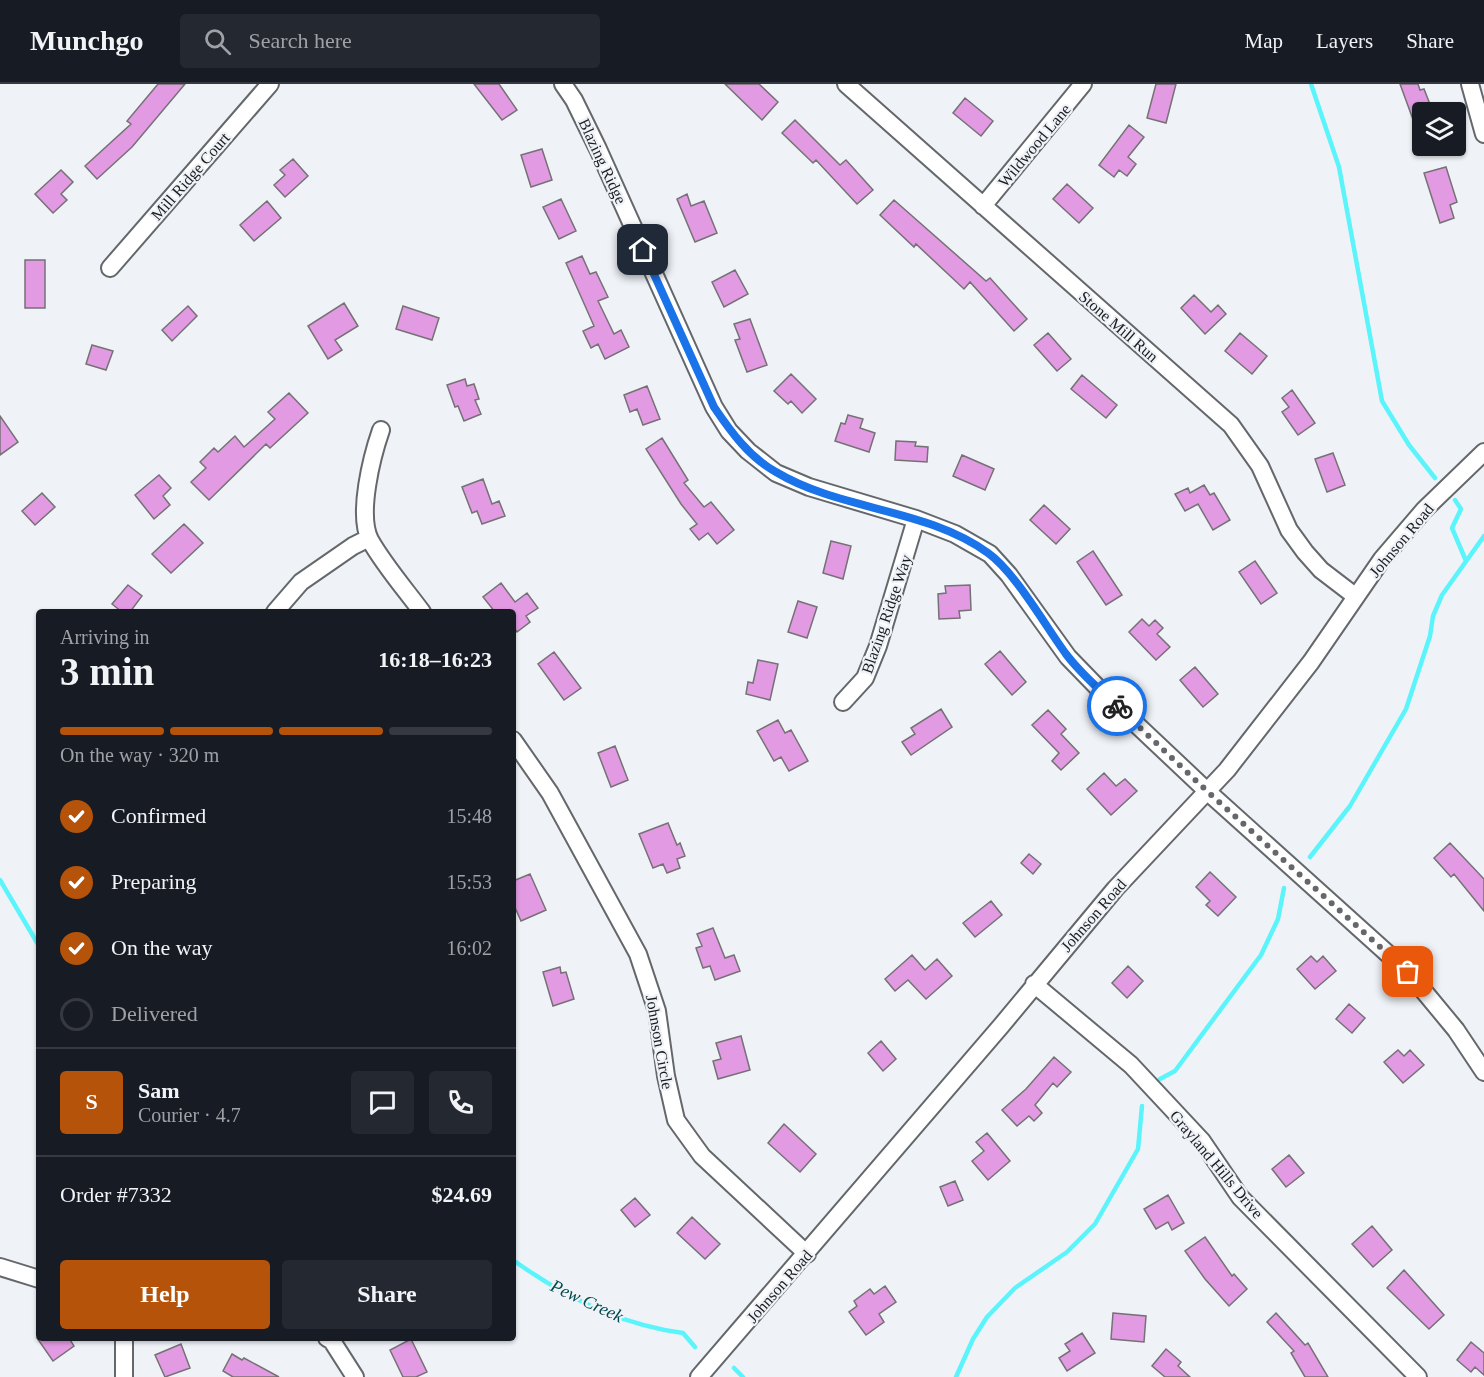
<!DOCTYPE html>
<meta charset="utf-8">
<style>
:root{--surface:#171b24;--page:#242831;--text:#f1f3f6;--muted:#9ea1a6;--line:#363941;--accent:#b45309}
body{margin:0;font-family:"Times New Roman",serif;background:var(--page);color:var(--text);height:100vh;display:flex;flex-direction:column;font-size:22px;white-space:nowrap}
*{box-sizing:border-box;margin:0}
p{font-size:20px;color:var(--muted)}
.icon{flex:none;width:33px;height:33px;fill:none;stroke:currentColor;stroke-width:2;stroke-linecap:round;stroke-linejoin:round}
.map{position:relative;flex:1;overflow:hidden}
.side{position:absolute;left:36px;top:525px;width:480px;height:732px;display:flex;flex-direction:column;background:var(--surface);border-radius:6px;box-shadow:0 2px 4px #0004}
.side>*{flex:none}
.fabs{position:absolute;left:1412px;top:18px;display:grid;gap:12px}
.fabs a{display:grid;place-items:center;width:54px;height:54px;border-radius:6px;background:var(--surface);box-shadow:0 2px 4px #0004;font-size:30px}
.pin{position:absolute;display:grid;place-items:center;width:51px;height:51px;color:#fff;margin:-26px;border-radius:12px;box-shadow:0 3px 9px #0006}
.courier{position:absolute;display:grid;place-items:center;width:60px;height:60px;margin:-30px;border:4px solid #1a73e8;border-radius:50%;background:#fff;color:#222;box-shadow:0 2px 8px #0007}
.summary em{font-style:normal;font-weight:700}
.summary div{display:flex;flex-direction:column-reverse}
.summary{display:flex;align-items:center;justify-content:space-between;height:102px;padding:0 24px}
h1{font-size:39px;font-weight:700;line-height:45px}
.bar{display:grid;grid-template-columns:repeat(4,1fr);gap:9px 6px;align-content:center;height:72px;padding:0 24px}
.bar i{height:8px;border-radius:4px;background:var(--line)}
.bar .current{background:var(--accent)}
.bar p{grid-column:span 4}
.line{display:flex;align-items:center;gap:15px;padding:0 24px;border-top:2px solid var(--line)}
.line div{flex:1}
.round{display:grid;place-items:center;flex:none;width:63px;height:63px;border-radius:6px;background:var(--page)}
ol{padding:0 24px;list-style:none}
li{display:flex;align-items:center;gap:18px;height:66px}
li p{margin-inline-start:auto}
li .icon{padding:6px;border-radius:50%;background:var(--accent);color:#fff;stroke-width:4}
li:last-child{color:var(--muted)}
li i{width:33px;height:33px;border:3px solid var(--line);border-radius:50%}
.primary-button{display:flex;gap:12px;margin-top:auto;padding:12px 24px}
.primary-button a{flex:1;height:69px;border-radius:6px;background:var(--accent);color:#fff;font-size:24px;font-weight:700;line-height:69px;text-align:center}
.primary-button a+a{background:var(--page);color:var(--text)}
header{display:flex;align-items:center;gap:36px;box-sizing:border-box;height:84px;padding:0 30px;background:var(--surface);border-bottom:2px solid var(--line)}
header strong{font-size:28px}
nav{display:flex;gap:33px;margin-inline-start:auto;font-size:21px}
.search{width:420px;height:54px;background:var(--page);display:flex;align-items:center;gap:15px;box-sizing:border-box;padding:0 21px;border-radius:6px;color:var(--muted);font-size:22px}
.map>svg:first-child{display:block}
.lines{fill:none;stroke-linecap:round;stroke-linejoin:round}
.stream{stroke:#5bf4fb;stroke-width:4.5}
.building{fill:#e29ae2;stroke:#757175;stroke-width:1.5}
.minor-casing{stroke:#64686b;stroke-width:20}
.minor{stroke:#fff;stroke-width:16}
.done{stroke:#65676a;stroke-width:6;stroke-dasharray:0 10.8}
.route{stroke:#1a73e8;stroke-width:8}
.labels{text-anchor:middle;stroke-width:4.5;stroke-linejoin:round;paint-order:stroke}
.street-label{font-size:16px;fill:#1b1c1e;stroke:#eff3f8}
.water-label{font-size:18px;font-style:italic;fill:#00484b;stroke:#eff3f8}
</style>
<header>
<strong>Munchgo</strong>
<div class="search"><svg class="icon" aria-label="search" viewBox="0 0 24 24"><circle cx="10" cy="10" r="6"/><path d="M15 15l6 6"/></svg>Search here</div>
<nav><a>Map</a><a>Layers</a><a>Share</a></nav>
</header>
<div class="map">
<svg width="1484" height="1293" viewBox="0 0 1484 1293">
<rect width="100%" height="100%" fill="#eff3f8"/>
<g class="lines">
<path class="stream" d="M1311,0l28,83 43,234 27,44 26,33
M1455,416l6,9 -9,19 14,33
M1310,773l40,-51 56,-97 24,-73 3,-20 9,-21 42,-59
M0,796l39,66
M1160,995l15,-8 86,-116 17,-36 6,-31
M513,1176c50,36 108,65 170,73l12,14
M734,1284l9,9
M956,1293l17,-38 14,-22 28,-29 52,-36 28,-28 43,-75 4,-43"/>
</g>
<path class="building" d="M158,0h27l-53,63 -35,32 -12,-13 46,-42 -4,-3z
M474,0h25l18,26 -15,10z
M725,0h34l19,18 -16,18z
M1156,0h20l-10,39 -19,-5z
M1400,0h18l2,6 4,-1 9,23h-11v32z
M965,14l28,23 -12,15 -28,-23z
M795,36l45,45 6,-5 27,30 -16,14 -41,-44 -3,3 -31,-30z
M1129,41l15,12 -16,20 8,7 -9,12 -8,-6 -5,7 -15,-12z
M542,65l10,31 -21,7 -10,-32z
M293,75l15,17 -23,21 -11,-12 11,-10 -5,-5z
M1446,83l11,35 -7,3 4,13 -14,5 -16,-50z
M61,86l12,12 -12,12 6,6 -14,13 -18,-19z
M1067,100l26,24 -14,15 -26,-24z
M687,110l4,12 13,-5 13,32 -22,9 -18,-43z
M561,115l15,32 -17,8 -16,-32z
M894,116l92,81 4,-3 37,41 -13,12 -44,-49 -6,7 -48,-45 -2,3 -34,-32z
M267,117l14,17 -27,23 -14,-16z
M582,172l8,18 6,-2 12,25 -10,4 16,33 7,-4 8,17 -24,12 -7,-15 -7,4 -8,-17 11,-5 -28,-63z
M25,176h20v48h-20z
M735,186l13,24 -24,13 -12,-25z
M1194,211l17,17 7,-7 8,9 -21,20 -24,-26z
M344,219l14,23 -23,14 7,10 -14,9 -20,-33z
M188,222l9,10 -25,25 -10,-11z
M403,222l36,12 -7,22 -36,-11z
M750,235l17,46 -20,7 -12,-32 5,-1 -6,-15z
M1048,249l23,26 -14,12 -23,-26z
M1240,249l27,23 -15,18 -27,-23z
M92,261l21,6 -7,19 -20,-6z
M791,290l25,25 -14,14 -11,-12 -3,3 -14,-13z
M1082,291l35,30 -11,13 -35,-29z
M465,295l2,7 7,-2 5,15 -4,1 6,14 -17,7 -6,-15 -3,1 -8,-22z
M647,302l13,33 -17,6 -6,-16 -7,3 -6,-17z
M1292,306l23,33 -17,12 -16,-23 7,-5 -7,-9z
M289,309l19,20 -38,35 -4,-4 -57,56 -18,-18 15,-14 -6,-6 14,-14 4,4 17,-16 9,11 31,-28 -7,-7z
M848,331l15,4 -3,9 15,5 -6,19 -34,-11 6,-18 4,1z
M0,332l18,26 -18,13z
M662,354l26,42 -4,3 20,24 7,-5 23,28 -17,14 -9,-11 -9,7 -9,-11 7,-5 -16,-20 -35,-55z
M896,357l20,1 -1,4 13,1 -1,15 -32,-2z
M1333,369l12,32 -18,7 -12,-33z
M962,371l32,14 -9,21 -32,-14z
M159,391l12,13 -8,8 7,9 -16,14 -19,-24z
M483,395l9,25 7,-3 6,15 -23,8 -5,-13 -5,2 -10,-26z
M1204,401l6,10 4,-2 16,27 -17,10 -15,-26 -13,7 -10,-17 13,-6 2,5z
M42,409l13,14 -20,18 -13,-14z
M1044,421l26,24 -14,15 -26,-24z
M184,440l19,19 -32,30 -19,-19z
M831,457l20,5 -8,33 -20,-6z
M1093,467l29,44 -16,10 -29,-43z
M1255,477l22,32 -16,11 -22,-32z
M501,499l14,19 12,-9 11,15 -12,8 4,6 -13,10 -4,-6v-14h-18l-12,-15z
M128,501l14,11 -12,16h-8l-10,-8z
M970,501l1,25 -12,1 1,7 -21,1 -1,-25 8,-1 -1,-7z
M798,517l19,6 -10,31 -19,-6z
M1142,535l7,7 6,-6 8,8 -6,6 13,13 -14,13 -27,-28z
M1000,567l26,31 -14,13 -27,-31z
M554,568l27,36 -17,12 -26,-36z
M758,576l20,4 -8,36 -24,-6 2,-12 5,1z
M1195,583l23,27 -15,13 -23,-27z
M941,625l11,18 -41,28 -9,-13 13,-8 -4,-6z
M1048,626l18,19 -5,5 18,19 -18,17 -9,-9 7,-8 -27,-28z
M778,636l7,13 6,-3 17,31 -19,10 -8,-14 -7,4 -17,-30z
M615,662l13,34 -17,7 -13,-34z
M1104,689l12,13 9,-7 12,12 -26,24 -24,-26z
M668,739l9,22 3,-2 5,13 -8,3 3,9 -13,5 -4,-9 -10,4 -14,-34z
M1450,759l34,36v32l-30,-37 -3,3 -17,-19z
M1029,770l12,10 -8,10 -12,-11z
M1210,788l26,25 -18,19 -12,-11 4,-4 -14,-14z
M530,790l16,36 -25,11 -8,-18v-22z
M991,817l11,14 -27,22 -12,-14z
M713,844l12,30 9,-3 6,16 -25,9 -5,-14 -7,2 -7,-20 6,-2 -5,-12z
M912,871l13,15 12,-11 15,17 -26,23 -18,-19 -13,11 -10,-12z
M1311,872l6,6 6,-6 13,15 -21,18 -18,-20z
M1128,882l15,15 -16,17 -15,-15z
M560,883l1,6 5,-1 8,27 -21,7 -10,-34z
M1349,920l16,14 -13,15 -16,-14z
M741,952l9,34 -32,9 -5,-18 8,-2 -5,-16z
M881,957l15,18 -13,12 -15,-18z
M1398,966l6,6 6,-6 14,15 -21,18 -19,-21z
M1054,973l17,15 -14,15 -4,-4 -18,22 7,8 -8,8 -5,-5 -12,10 -15,-16 24,-21z
M784,1040l32,30 -16,18 -32,-29z
M987,1049l23,28 -22,19 -16,-19 12,-10 -8,-9z
M1289,1071l15,18 -18,14 -14,-18z
M955,1097l8,19 -15,6 -8,-19z
M1168,1111l16,28 -12,7 -4,-8 -12,7 -12,-20z
M635,1114l15,17 -15,12 -14,-17z
M692,1133l28,27 -15,15 -28,-26z
M1372,1142l20,24 -19,17 -21,-23z
M1205,1153l27,39 2,-2 13,15 -18,17 -24,-27 -20,-28z
M1404,1186l40,45 -15,14 -42,-41z
M885,1202l11,16 -17,12 5,8 -18,13 -17,-23 8,-6 -3,-5 16,-12 4,5z
M1113,1229l33,3 -2,26 -33,-3z
M1276,1229l29,32 3,-2 20,34h-23l-14,-24 3,-2 -27,-29z
M1082,1249l13,20 -28,18 -8,-13 11,-7 -5,-7z
M37,1254h32l5,8 -21,15z
M411,1255l16,33 -11,5h-13l-13,-27z
M1471,1258l13,11v22l-9,-8 -4,5 -14,-12z
M181,1260l9,24 -25,9 -10,-22z
M1166,1265l15,13 -3,4 12,11h-25l-13,-11z
M232,1270l10,6 2,-2 35,19h-46l-10,-6z"/>
<g class="lines">
<g class="minor-casing">
<path id="minor" d="M563,0l11,16 24,49 116,258 15,24 19,20 28,22 33,14 107,32 39,15 35,20 19,21 59,82 33,34 107,101 200,180 48,58 28,42
M846,0l385,341 29,41 29,64 16,22 16,18 34,26
M1470,0l14,50
M983,122l100,-122
M110,184l160,-184
M381,346c-9,26 -24,84 -11,110 14,25 35,49 52,72
M275,528l26,-30 52,-36 16,-8
M843,618l22,-24 13,-32 38,-127
M513,656l37,53 88,161 19,57 9,65 10,44 26,36 105,98
M1034,900l97,81 71,76 38,56 178,180
M0,1183l39,12
M327,1254l5,3 23,36
M124,1293v-39
M699,1293l302,-351 114,-137 112,-119 84,-108 71,-103 42,-49 60,-58"/>
</g>
<use href="#minor" class="minor"/>
</g>
<g class="lines">
<path class="done" d="M1117,622l91,86 200,180"/>
<path class="route" d="M643,166l71,157c17,25 35,50 62,65 65,39 150,36 212,81 27,19 58,74 78,101 14,19 34,36 51,52"/>
</g>
<g class="labels">
<g class="street-label">
<text transform="translate(1034 61) rotate(-50)" y="6">Wildwood Lane</text>
<text transform="translate(603 77) rotate(65)" y="6">Blazing Ridge</text>
<text transform="translate(190 92) rotate(-49)" y="6">Mill Ridge Court</text>
<text transform="translate(1119 242) rotate(41)" y="6">Stone Mill Run</text>
<text transform="translate(1401 456) rotate(-50)" y="6">Johnson Road</text>
<text transform="translate(886 530) rotate(-71)" y="6">Blazing Ridge Way</text>
<text transform="translate(1093 831) rotate(-49)" y="6">Johnson Road</text>
<text transform="translate(660 958) rotate(80)" y="6">Johnson Circle</text>
<text transform="translate(1217 1080) rotate(50)" y="6">Grayland Hills Drive</text>
<text transform="translate(779 1202) rotate(-49)" y="6">Johnson Road</text>
</g>
<g class="water-label">
<text transform="translate(587 1217) rotate(25)" y="6">Pew Creek</text>
</g>
</g>
</svg>
<div class="fabs">
<a><svg class="icon" aria-label="layers" viewBox="0 0 24 24"><path d="M12 4l9 5-9 5-9-5zM3 14l9 5 9-5"/></svg></a>
</div>
<div class="pin" style="left:1408px;top:888px;background:#ea580c"><svg class="icon" aria-label="bag" viewBox="0 0 24 24"><path d="M5 8h14l-1 12H6zM9 8a3 3 0 0 1 6 0"/></svg></div>
<div class="pin" style="left:643px;top:166px;background:#1f2937"><svg class="icon" aria-label="home" viewBox="0 0 24 24"><path d="M3 11l9-7 9 7M6 9v11h12V9"/></svg></div>
<div class="courier" style="left:1117px;top:622px"><svg class="icon" aria-label="bike" viewBox="0 0 24 24"><circle cx="6" cy="16" r="4"/><circle cx="18" cy="16" r="4"/><path d="M6 16l4-8h5l3 8M10 8l3 8H6M13 5h3"/></svg></div>
<section class="side">
<div class="summary"><div><h1>3 min</h1><p>Arriving in</p></div><em>16:18–16:23</em></div>
<div class="bar"><i class="current"></i><i class="current"></i><i class="current"></i><i></i><p>On the way · 320 m</p></div>
<ol>
<li><svg class="icon" aria-label="check" viewBox="0 0 24 24"><path d="M5 12l5 5 9-10"/></svg>Confirmed<p>15:48</p></li>
<li><svg class="icon" aria-label="check" viewBox="0 0 24 24"><path d="M5 12l5 5 9-10"/></svg>Preparing<p>15:53</p></li>
<li><svg class="icon" aria-label="check" viewBox="0 0 24 24"><path d="M5 12l5 5 9-10"/></svg>On the way<p>16:02</p></li>
<li><i></i>Delivered</li>
</ol>
<div class="line" style="height:108px"><b class="round" style="background:var(--accent);color:#fff">S</b><div><b>Sam</b><p>Courier · 4.7</p></div><a class="round"><svg class="icon" aria-label="chat" viewBox="0 0 24 24"><path d="M4 5h16v11H9l-5 4z"/></svg></a><a class="round"><svg class="icon" aria-label="phone" viewBox="0 0 24 24"><path d="M5 4h4l2 5-3 2q2 4 5 5l2-3 5 2v4C11 20 4 13 5 4z"/></svg></a></div>
<div class="line" style="height:78px"><div>Order #7332</div><b>$24.69</b></div>
<div class="primary-button"><a>Help</a><a>Share</a></div>
</section>
</div>
